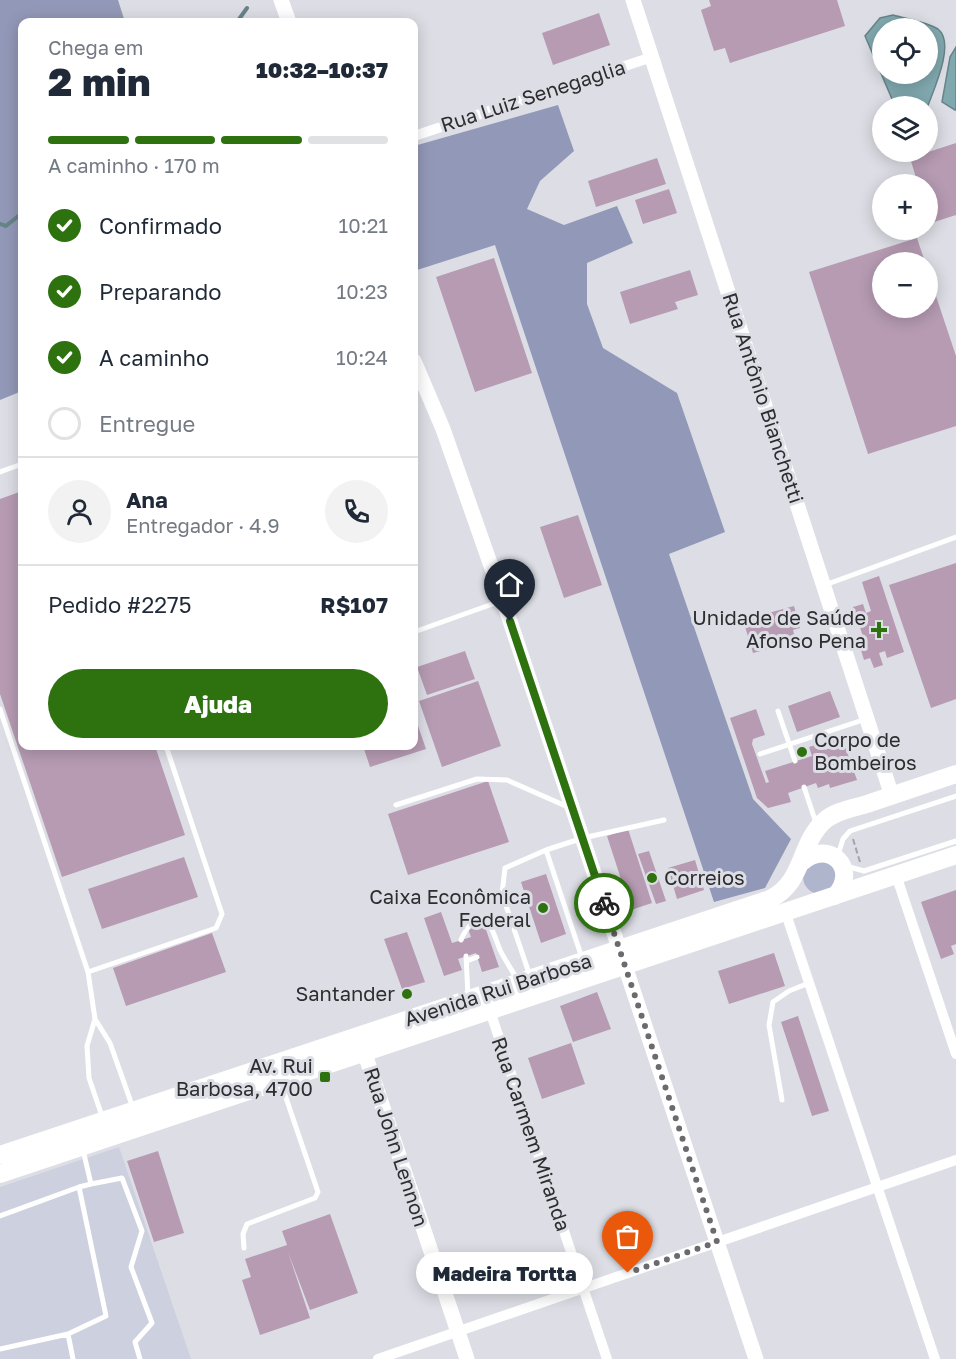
<!DOCTYPE html>
<html lang="pt">
<meta charset="utf-8">
<style>
:root{--surface:#fff;--page:#f2f2f3;--text:#1f2937;--muted:#747a83;--line:#e0e1e3;--accent:#2e7210}
body{margin:0;font-family:"Golos Text",sans-serif;background:var(--page);color:var(--text);height:100vh;display:flex;flex-direction:column;font-size:22px;white-space:nowrap}
*{box-sizing:border-box;margin:0}
p{font-size:20px;color:var(--muted)}
.icon{flex:none;width:33px;height:33px;fill:none;stroke:currentColor;stroke-width:2;stroke-linecap:round;stroke-linejoin:round}
.map{position:relative;flex:1;overflow:hidden}
.sheet{position:absolute;left:18px;top:18px;width:400px;height:732px;display:flex;flex-direction:column;background:var(--surface);border-radius:12px;box-shadow:0 3px 15px #0003}
.sheet>*{flex:none}
.fabs{position:absolute;left:872px;top:18px;display:grid;gap:12px}
.fabs a{display:grid;place-items:center;width:66px;height:66px;border-radius:50%;background:var(--surface);box-shadow:0 3px 15px #0003;font-size:30px}
.pin{position:absolute;display:grid;place-items:center;width:51px;height:51px;color:#fff;margin:-62px -26px;border-radius:50% 50% 50% 0;rotate:-45deg;box-shadow:0 0 6px #0007}
.pin .icon{rotate:45deg}
.courier{position:absolute;display:grid;place-items:center;width:60px;height:60px;margin:-30px;border:4px solid #2e7210;border-radius:50%;background:#fff;color:#222;box-shadow:0 2px 8px #0007}
.bubble{position:absolute;height:42px;border-radius:21px;background:var(--surface);box-shadow:0 3px 15px #0003;font-size:20px;font-weight:800;line-height:42px;text-align:center}
.summary em{font-style:normal;font-weight:800}
.summary div{display:flex;flex-direction:column-reverse}
.summary{display:flex;align-items:center;justify-content:space-between;height:102px;padding:0 30px}
h1{font-size:39px;font-weight:800;line-height:45px}
.bar{display:grid;grid-template-columns:repeat(4,1fr);gap:9px 6px;align-content:center;height:72px;padding:0 30px}
.bar i{height:8px;border-radius:4px;background:var(--line)}
.bar .selected{background:var(--accent)}
.bar p{grid-column:span 4}
.line{display:flex;align-items:center;gap:15px;padding:0 30px;border-top:2px solid var(--line)}
.line div{flex:1}
.round{display:grid;place-items:center;flex:none;width:63px;height:63px;border-radius:32px;background:var(--page)}
ol{padding:0 30px;list-style:none}
li{display:flex;align-items:center;gap:18px;height:66px}
li p{margin-inline-start:auto}
li .icon{padding:6px;border-radius:50%;background:var(--accent);color:#fff;stroke-width:4}
li:last-child{color:var(--muted)}
li i{width:33px;height:33px;border:3px solid var(--line);border-radius:50%}
.cta{display:flex;gap:12px;margin-top:auto;padding:12px 30px}
.cta a{flex:1;height:69px;border-radius:36px;background:var(--accent);color:#fff;font-size:24px;font-weight:800;line-height:69px;text-align:center}
.map>svg:first-child{display:block}
.built{fill:#cdd0de}
.green{fill:#b0b5ce}
.forest{fill:#9298b7}
.water{fill:#80a9af;stroke:#678489;stroke-width:1.5;fill-rule:evenodd}
.lines{fill:none;stroke-linecap:round;stroke-linejoin:round}
.stream{stroke:#678489;stroke-width:4}
.building{fill:#b69bb3}
.path{stroke:#a3a4aa;stroke-width:2;stroke-dasharray:6 3;stroke-linecap:butt}
.lane{stroke:#fff;stroke-width:5}
.street{stroke:#fff;stroke-width:10}
.secondary{stroke:#fff;stroke-width:15}
.primary{stroke:#fff;stroke-width:18}
.done{stroke:#6b6b6f;stroke-width:6;stroke-dasharray:0 10.8}
.route{stroke:#2e7210;stroke-width:8}
.poi-dot{fill:#2e7210;stroke:#dddee5;stroke-width:2}
.labels{text-anchor:middle;stroke-width:6;stroke-linejoin:round;paint-order:stroke}
.street-label{font-size:20px;fill:#2d2d30;stroke:#dddee5}
.poi-label{font-size:20px;fill:#2d2d30;stroke:#dddee5;text-anchor:end}
</style>
<div class="map">
<svg width="956" height="1359" viewBox="0 0 956 1359">
<rect width="100%" height="100%" fill="#dddee5"/>
<path class="built" d="M119,1147l72,212h-191v-172z"/>
<path class="green" d="M803 877a17 17 0 1 1 34 0a17 17 0 1 1-34 0Z"/>
<path class="forest" d="M0,0h118l7,22h-103v369l-22,9z
M558,105l16,46 -34,30 -13,28 37,16 53,-19 16,37 -46,20v41l16,44 74,45 48,139 -56,22 84,245 38,40 -26,49 -51,14 -219,-657 -81,26v-125z"/>
<path class="water" d="M893,15c14,4 32,6 45,14 18,14 -5,62 -11,79l-32,-2 -30,-70 15,-18zM882,28h45v46h-45z
M956,47v63h-1l-13,-8 8,-45z"/>
<g class="lines">
<path class="stream" d="M237,22l10,-14
M0,224l6,2 16,-13"/>
</g>
<path class="building" d="M709,0h128l8,26 -115,37 -5,-15 -11,3 -13,-41 10,-4z
M599,13l11,32 -57,20 -11,-32z
M956,143v72l-25,8 -4,-12v-27h-9l-8,-26z
M657,158l9,26 -70,23 -8,-26z
M669,189l8,24 -34,11 -8,-24z
M917,238l8,24h-43v46h45v-39l29,87v70l-88,28 -59,-182z
M494,258l38,115 -57,19 -39,-115z
M690,270l8,25 -23,7 3,7 -48,15 -10,-32z
M22,491v255h133l30,89 -123,42 -62,-183v-195z
M578,515l24,70 -38,13 -24,-71z
M956,563v136l-25,9 -42,-123z
M879,576l25,76 -17,6 -2,-7 -6,2 4,12 -9,3 -4,-10 -6,2 -3,-10 6,-2 -14,-41 10,-3 3,9 5,-2 -9,-29z
M794,606l6,22 -7,2 3,11 -43,12 -10,-33z
M465,651l10,28 -48,16 -10,-28z
M478,681l23,65 -59,21 -23,-66z
M830,691l10,26 -43,15 -9,-26z
M756,709l9,26 -12,4 -1,5 14,39 3,-1 -4,-11 47,-15 -3,-9 13,-4 3,7 5,-2 -3,-8 14,-5 16,45 -27,8 -1,-4 -11,4 -2,-5 -28,10 3,9 -23,6 -11,-10 -27,-80z
M414,714l12,35 -56,18 -7,-21h51z
M488,781l21,61 -101,33 -20,-61z
M628,829l24,74 -21,7 -24,-74z
M649,851l17,50 -10,3 -18,-50z
M184,857l14,40 -96,32 -14,-40z
M695,860l9,30 -27,9 -9,-31z
M546,874l20,60 -25,9 -20,-61z
M956,890v54l-5,2 3,8 -13,5 -20,-57z
M441,912l11,31 19,-6 -3,-8 16,-5 15,43 -17,5 -6,-19 -18,6 4,11 -18,6 -20,-58z
M407,932l18,50 -23,7 -18,-50z
M212,933l14,39 -100,34 -13,-38z
M774,953l11,33 -56,18 -11,-33z
M597,992l14,37 -38,13 -13,-36z
M798,1016l31,95 -17,5 -31,-94z
M571,1043l14,41 -43,15 -14,-41z
M158,1151l26,82 -30,9 -27,-81z
M330,1214l28,79 -48,17 -22,-58 22,66 -50,17 -18,-55 9,-3 -6,-18 42,-14 -5,-14z"/>
<g class="lines">
<path class="path" d="M853,839l7,23"/>
<path class="lane" d="M0,472l22,-8
M825,585l131,-48
M414,632l87,-31
M0,709l88,263 7,47 -8,27 2,32 14,41
M778,711l17,50
M760,754l106,-35
M804,787l12,36
M396,805l81,-26 30,1 61,27
M838,855l5,-16 7,-8 106,-35
M846,866l18,5 92,-30
M461,940c5,-13 19,-29 30,-12 4,7 6,15 9,22 5,10 11,19 17,29
M466,956l2,40
M582,958l-36,-108 37,-12 81,-18
M467,961l10,-4
M88,972l128,-44 6,-14 -56,-168
M530,976l-28,-82 3,-26 41,-18
M95,1019l15,24 23,65
M782,1100l-13,-75 4,-23 16,-11 20,-8
M83,1150l8,34 31,-6 20,53 -11,36 21,56 -17,19 5,17
M0,1216l79,-29
M244,1248l-1,-14 4,-10 68,-26 3,-6 -37,-109
M0,1349l68,-15
M73,1359l-5,-25 38,-18 -27,-129 12,-3"/>
<path class="street" d="M414,136l238,-79
M896,875l60,179
M785,911l150,448
M490,1011l117,348
M378,1359l578,-199"/>
<path class="secondary" d="M281,0l8,22
M633,0l259,796
M414,361l29,68 60,171 253,759
M361,1042l106,317"/>
<path class="primary" d="M802,862c27,-24 58,7 33,34
M0,1155l770,-256c34,-16 29,-55 54,-78 11,-10 30,-13 43,-17 30,-10 59,-20 89,-30
M0,1174l956,-319"/>
</g>
<g class="lines">
<path class="done" d="M604,903l113,339 -89,31"/>
<path class="route" d="M510,621l94,282"/>
</g>
<g class="poi-dot">
<path d="M876 621h6v6h6v6h-6v6h-6v-6h-6v-6h6z"/>
<circle cx="802" cy="752" r="6"/>
<circle cx="652" cy="878" r="6"/>
<circle cx="543" cy="908" r="6"/>
<circle cx="407" cy="994" r="6"/>
<rect x="319" y="1071" width="12" height="12" rx="3"/>
</g>
<g class="labels">
<g class="street-label">
<text transform="translate(533 96) rotate(-18)" y="7">Rua Luiz Senegaglia</text>
<text transform="translate(763 398) rotate(72)" y="7">Rua Antônio Bianchetti</text>
<text transform="translate(498 990) rotate(-18)" y="7">Avenida Rui Barbosa</text>
<text transform="translate(531 1134) rotate(71)" y="7">Rua Carmem Miranda</text>
<text transform="translate(396 1147) rotate(72)" y="7">Rua John Lennon</text>
</g>
<g class="poi-label">
<text x="866" y="625">Unidade de Saúde<tspan x="866" dy="23">Afonso Pena</tspan></text>
<text x="814" y="747" text-anchor="start">Corpo de<tspan x="814" dy="23">Bombeiros</tspan></text>
<text x="664" y="885" text-anchor="start">Correios</text>
<text x="531" y="904">Caixa Econômica<tspan x="531" dy="23">Federal</tspan></text>
<text x="395" y="1001">Santander</text>
<text x="313" y="1073">Av. Rui<tspan x="313" dy="23">Barbosa, 4700</tspan></text>
</g>
</g>
</svg>
<div class="fabs">
<a><svg class="icon" aria-label="locate" viewBox="0 0 24 24"><circle cx="12" cy="12" r="6"/><path d="M12 2v4M12 18v4M2 12h4M18 12h4"/></svg></a>
<a><svg class="icon" aria-label="layers" viewBox="0 0 24 24"><path d="M12 4l9 5-9 5-9-5zM3 14l9 5 9-5"/></svg></a>
<a>+</a>
<a>−</a>
</div>
<div class="pin" style="left:628px;top:1273px;background:#ea580c"><svg class="icon" aria-label="bag" viewBox="0 0 24 24"><path d="M5 8h14l-1 12H6zM9 8a3 3 0 0 1 6 0"/></svg></div>
<div class="pin" style="left:510px;top:621px;background:#1f2937"><svg class="icon" aria-label="home" viewBox="0 0 24 24"><path d="M3 11l9-7 9 7M6 9v11h12V9"/></svg></div>
<div class="courier" style="left:604px;top:903px"><svg class="icon" aria-label="bike" viewBox="0 0 24 24"><circle cx="6" cy="16" r="4"/><circle cx="18" cy="16" r="4"/><path d="M6 16l4-8h5l3 8M10 8l3 8H6M13 5h3"/></svg></div>
<div class="bubble" style="left:416px;top:1252px;width:177px">Madeira Tortta</div>
<section class="sheet">
<div class="summary"><div><h1>2 min</h1><p>Chega em</p></div><em>10:32–10:37</em></div>
<div class="bar"><i class="selected"></i><i class="selected"></i><i class="selected"></i><i></i><p>A caminho · 170 m</p></div>
<ol>
<li><svg class="icon" aria-label="check" viewBox="0 0 24 24"><path d="M5 12l5 5 9-10"/></svg>Confirmado<p>10:21</p></li>
<li><svg class="icon" aria-label="check" viewBox="0 0 24 24"><path d="M5 12l5 5 9-10"/></svg>Preparando<p>10:23</p></li>
<li><svg class="icon" aria-label="check" viewBox="0 0 24 24"><path d="M5 12l5 5 9-10"/></svg>A caminho<p>10:24</p></li>
<li><i></i>Entregue</li>
</ol>
<div class="line" style="height:108px"><a class="round"><svg class="icon" aria-label="person" viewBox="0 0 24 24"><circle cx="12" cy="8" r="4"/><path d="M4 21q1-7 8-7t8 7"/></svg></a><div><b>Ana</b><p>Entregador · 4.9</p></div><a class="round"><svg class="icon" aria-label="phone" viewBox="0 0 24 24"><path d="M5 4h4l2 5-3 2q2 4 5 5l2-3 5 2v4C11 20 4 13 5 4z"/></svg></a></div>
<div class="line" style="height:78px"><div>Pedido #2275</div><b>R$107</b></div>
<div class="cta"><a>Ajuda</a></div>
</section>
</div>
